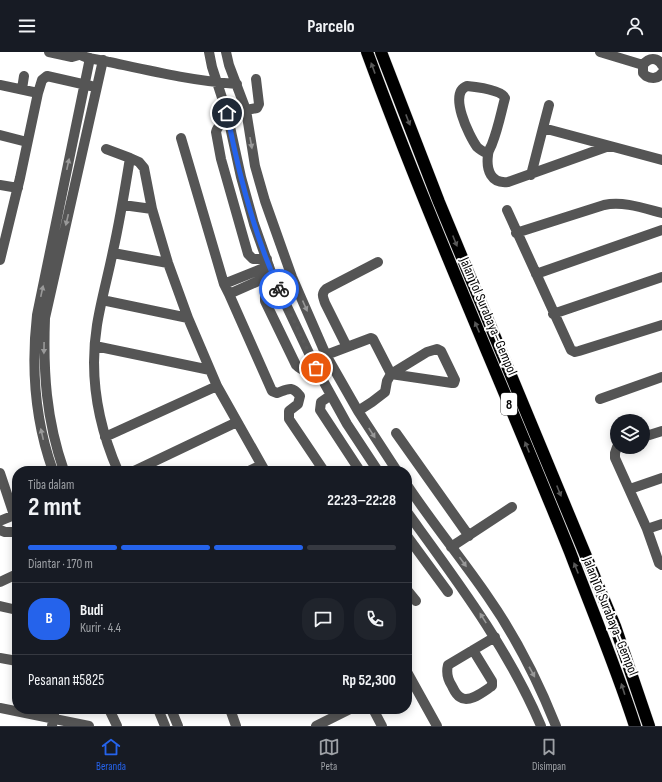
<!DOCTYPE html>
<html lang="id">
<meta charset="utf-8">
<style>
:root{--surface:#171b24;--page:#20242c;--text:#f1f3f6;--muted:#9ea1a6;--line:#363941;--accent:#2563eb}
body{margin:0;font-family:"Sofia Sans Condensed",sans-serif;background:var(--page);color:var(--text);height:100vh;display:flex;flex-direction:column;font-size:15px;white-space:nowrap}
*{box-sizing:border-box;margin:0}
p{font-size:13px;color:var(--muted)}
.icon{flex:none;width:22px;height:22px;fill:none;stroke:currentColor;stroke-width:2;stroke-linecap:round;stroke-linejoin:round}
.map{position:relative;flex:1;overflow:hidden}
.panel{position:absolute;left:12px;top:414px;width:400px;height:248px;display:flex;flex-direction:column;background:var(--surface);border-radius:16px;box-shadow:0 2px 10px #0003}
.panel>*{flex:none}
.buttons{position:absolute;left:610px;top:362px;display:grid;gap:8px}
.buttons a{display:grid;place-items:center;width:40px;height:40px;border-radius:50%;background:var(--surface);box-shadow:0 2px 10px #0003;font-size:20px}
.pin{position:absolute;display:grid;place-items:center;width:34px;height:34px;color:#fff;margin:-17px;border:2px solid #fff;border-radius:50%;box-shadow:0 1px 4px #0007}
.courier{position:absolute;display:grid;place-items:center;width:40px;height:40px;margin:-20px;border:3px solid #2563eb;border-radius:50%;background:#fff;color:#222;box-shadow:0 1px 5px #0007}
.headline em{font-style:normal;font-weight:700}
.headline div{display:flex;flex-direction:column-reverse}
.headline{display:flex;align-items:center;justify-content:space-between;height:68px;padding:0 16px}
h1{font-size:26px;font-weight:700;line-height:30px}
.bar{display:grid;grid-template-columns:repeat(4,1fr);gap:6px 4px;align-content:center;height:48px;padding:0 16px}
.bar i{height:5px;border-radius:3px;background:var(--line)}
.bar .current{background:var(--accent)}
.bar p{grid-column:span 4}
.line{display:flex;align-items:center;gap:10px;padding:0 16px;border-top:1px solid var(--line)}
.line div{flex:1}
.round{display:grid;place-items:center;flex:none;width:42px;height:42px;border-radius:16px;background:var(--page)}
header{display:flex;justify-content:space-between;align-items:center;height:52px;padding:0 16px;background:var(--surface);font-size:18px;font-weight:700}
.tabs{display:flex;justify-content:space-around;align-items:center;height:56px;border-top:1px solid var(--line);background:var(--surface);font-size:11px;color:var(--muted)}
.tabs a{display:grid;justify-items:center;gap:2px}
.tabs .current{color:var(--accent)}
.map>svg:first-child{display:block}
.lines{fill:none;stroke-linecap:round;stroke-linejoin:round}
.highway-casing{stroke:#dbdbdb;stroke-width:13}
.minor{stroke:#555;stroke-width:10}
.highway{stroke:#000;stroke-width:12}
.oneway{fill:#595959}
.oneway2{fill:#999}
.done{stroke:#595959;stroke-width:4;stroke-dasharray:0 7.2}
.route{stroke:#2563eb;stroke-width:5}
.labels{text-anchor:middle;stroke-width:4;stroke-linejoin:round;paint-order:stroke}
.shield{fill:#fff;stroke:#4c4c4c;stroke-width:1}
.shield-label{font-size:13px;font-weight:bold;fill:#000}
.street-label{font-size:14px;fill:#000;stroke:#fff}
</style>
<header><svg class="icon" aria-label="menu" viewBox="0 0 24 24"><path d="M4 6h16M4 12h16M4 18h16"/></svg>Parcelo<svg class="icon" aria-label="person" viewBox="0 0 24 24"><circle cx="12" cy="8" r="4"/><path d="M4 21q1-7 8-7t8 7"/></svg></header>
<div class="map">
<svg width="662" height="674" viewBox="0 0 662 674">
<rect width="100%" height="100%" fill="#fff"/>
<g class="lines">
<g class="highway-casing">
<path id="highway" d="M367,0c62,169 136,333 203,500 22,58 46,115 65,174
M381,0l58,150 176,424 34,100"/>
</g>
<path class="minor" d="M49,0l23,5 7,-2
M76,0c7,7 23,7 33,10 42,9 84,19 128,22
M209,0l3,15 15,46 14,64 13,47 18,51 44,93 31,56 31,47
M226,0l3,13 17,45 9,56 10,35 27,76 34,78 32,56 39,60
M600,0l43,13
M662,13c-5,-8 -13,-8 -19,0v8l3,3c6,3 12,3 16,-3
M0,33l38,8 -18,85 -20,82
M22,37l2,-13
M38,41l4,-13 5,-4 44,10
M246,58l11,-2 2,-4 -3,-25
M228,70c-6,2 -10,3 -12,10l5,27 27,95 5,5h14
M543,76l6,-23
M0,83l27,7
M181,86l43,146 5,10 43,97 5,2c11,-4 15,-8 23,3l-2,8 -9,7v8l35,52
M106,97l24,9
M488,102c-4,-2 -8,-4 -11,-7 -8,-11 -29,-54 -10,-61 10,1 35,4 38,12 -4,15 -7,31 -13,46 -1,3 -4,7 -4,11 -2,15 3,29 20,27l101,-36
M531,123l12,-47 119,32
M0,133l18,3
M123,153l29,4
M507,158l64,140 4,2 4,-1 83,-26
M516,181l88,-28c19,-4 39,3 58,8
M113,201l55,10
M536,222l126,-44
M276,231l-11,8v10l31,64c7,7 12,7 20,3
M224,232l45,-18
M229,242l43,-19
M102,248l86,18
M553,262l109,-37
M95,294l115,24
M347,295l-22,-44c-2,-6 -4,-9 1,-14l52,-27
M326,303l45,-17 2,1 18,35 61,9h2l1,-3 -14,-29 -4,-2 -10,3 -36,22 -4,7 -2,11 -13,10 -14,9
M331,343l-10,7 -1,8 40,61
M600,347l62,-22
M396,381l73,103
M105,385l112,-51
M643,385l19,-6
M617,395l-2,6v5l32,71 12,34 3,2
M53,419c-18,-50 -22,-103 -16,-156l53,-257
M64,419c-18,-52 -21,-99 -19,-153l58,-258
M118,419c-20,-46 -29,-96 -21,-146 4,-25 11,-49 16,-74 7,-31 12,-62 17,-93l9,4 5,6 8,41 16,54 20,55 29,68 48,85
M134,419l103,-49
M249,419l12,-6
M0,421l14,42
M407,433c26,39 55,74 81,112 28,40 50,84 68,129
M630,437l32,-11
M407,460c50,69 101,136 134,214
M0,469l17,-7
M647,477l15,-5
M0,478l5,2h12
M407,484l41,56
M451,495l61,-40
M0,530l17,-8
M407,538l9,11
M0,554l17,4
M473,598l19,31v5c-8,5 -23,18 -32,11 -4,-2 -6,-7 -8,-11 -4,-6 -6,-13 -4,-21l47,-28
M0,606l17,3
M407,620l30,54
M0,656l89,18
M109,657l8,17
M158,657l7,17
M171,657l7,17
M230,657l6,17
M373,657l9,17
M52,674l3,-17
M316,674l34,-17"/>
<use href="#highway" class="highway"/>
</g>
<defs><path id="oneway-solid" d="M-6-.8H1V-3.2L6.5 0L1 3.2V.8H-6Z"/></defs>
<g class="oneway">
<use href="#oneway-solid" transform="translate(373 16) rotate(-110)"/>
<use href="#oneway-solid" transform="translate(408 68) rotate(69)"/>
<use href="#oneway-solid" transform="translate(455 189) rotate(68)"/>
<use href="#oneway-solid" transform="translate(477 275) rotate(-113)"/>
<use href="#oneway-solid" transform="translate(527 395) rotate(-112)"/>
<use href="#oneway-solid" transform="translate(559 439) rotate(68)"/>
<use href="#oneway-solid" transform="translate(576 516) rotate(-112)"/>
<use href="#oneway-solid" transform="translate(623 637) rotate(-108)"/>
</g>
<g class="oneway2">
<use href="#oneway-solid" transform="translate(251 91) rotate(80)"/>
<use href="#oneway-solid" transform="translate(68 112) rotate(-78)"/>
<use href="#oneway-solid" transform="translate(67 168) rotate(103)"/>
<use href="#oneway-solid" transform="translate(42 239) rotate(-78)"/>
<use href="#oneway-solid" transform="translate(305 254) rotate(66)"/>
<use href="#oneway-solid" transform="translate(44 296) rotate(91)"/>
<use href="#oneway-solid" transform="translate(372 381) rotate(57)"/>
<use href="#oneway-solid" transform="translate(42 382) rotate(-103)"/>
<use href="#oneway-solid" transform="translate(463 510) rotate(54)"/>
<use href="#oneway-solid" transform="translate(483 566) rotate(-122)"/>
<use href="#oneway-solid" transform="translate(532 620) rotate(61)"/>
</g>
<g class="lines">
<path class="done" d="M279,237l37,79"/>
<path class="route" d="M227,61c11,58 27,122 52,176"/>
</g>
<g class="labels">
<rect class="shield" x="501" y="341" width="16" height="22" rx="3"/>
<g class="shield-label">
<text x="509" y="357">8</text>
</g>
<g class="street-label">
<text transform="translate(489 264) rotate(67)" y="5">Jalan Tol Surabaya–Gempol</text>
<text transform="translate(611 564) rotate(68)" y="5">Jalan Tol Surabaya–Gempol</text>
</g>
</g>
</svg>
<div class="buttons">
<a><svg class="icon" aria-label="layers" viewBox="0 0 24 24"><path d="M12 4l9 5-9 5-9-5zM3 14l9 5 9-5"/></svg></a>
</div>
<div class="pin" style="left:316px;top:316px;background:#ea580c"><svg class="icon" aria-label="bag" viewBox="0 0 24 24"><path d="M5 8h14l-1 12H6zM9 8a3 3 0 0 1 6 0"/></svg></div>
<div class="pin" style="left:227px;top:61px;background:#1f2937"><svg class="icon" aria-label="home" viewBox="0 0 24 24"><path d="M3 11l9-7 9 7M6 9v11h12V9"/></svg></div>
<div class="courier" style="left:279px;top:237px"><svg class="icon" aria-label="bike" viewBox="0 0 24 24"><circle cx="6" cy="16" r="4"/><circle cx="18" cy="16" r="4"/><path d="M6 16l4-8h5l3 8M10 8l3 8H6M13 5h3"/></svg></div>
<section class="panel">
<div class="headline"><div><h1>2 mnt</h1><p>Tiba dalam</p></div><em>22:23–22:28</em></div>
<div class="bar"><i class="current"></i><i class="current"></i><i class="current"></i><i></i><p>Diantar · 170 m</p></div>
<div class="line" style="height:72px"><b class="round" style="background:var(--accent);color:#fff">B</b><div><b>Budi</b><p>Kurir · 4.4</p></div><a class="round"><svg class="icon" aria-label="chat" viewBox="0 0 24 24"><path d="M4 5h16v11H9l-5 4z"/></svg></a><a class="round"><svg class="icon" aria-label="phone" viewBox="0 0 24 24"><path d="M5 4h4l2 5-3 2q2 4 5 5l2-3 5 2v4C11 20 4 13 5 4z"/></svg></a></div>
<div class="line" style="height:52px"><div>Pesanan #5825</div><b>Rp 52,300</b></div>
</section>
</div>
<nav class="tabs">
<a class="current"><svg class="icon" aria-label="home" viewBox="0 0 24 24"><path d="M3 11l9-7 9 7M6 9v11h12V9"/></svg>Beranda</a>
<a><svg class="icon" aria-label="map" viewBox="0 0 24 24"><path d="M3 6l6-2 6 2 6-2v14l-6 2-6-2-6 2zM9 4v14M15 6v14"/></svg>Peta</a>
<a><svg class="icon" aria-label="saved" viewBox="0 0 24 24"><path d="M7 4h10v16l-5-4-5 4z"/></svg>Disimpan</a>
</nav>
